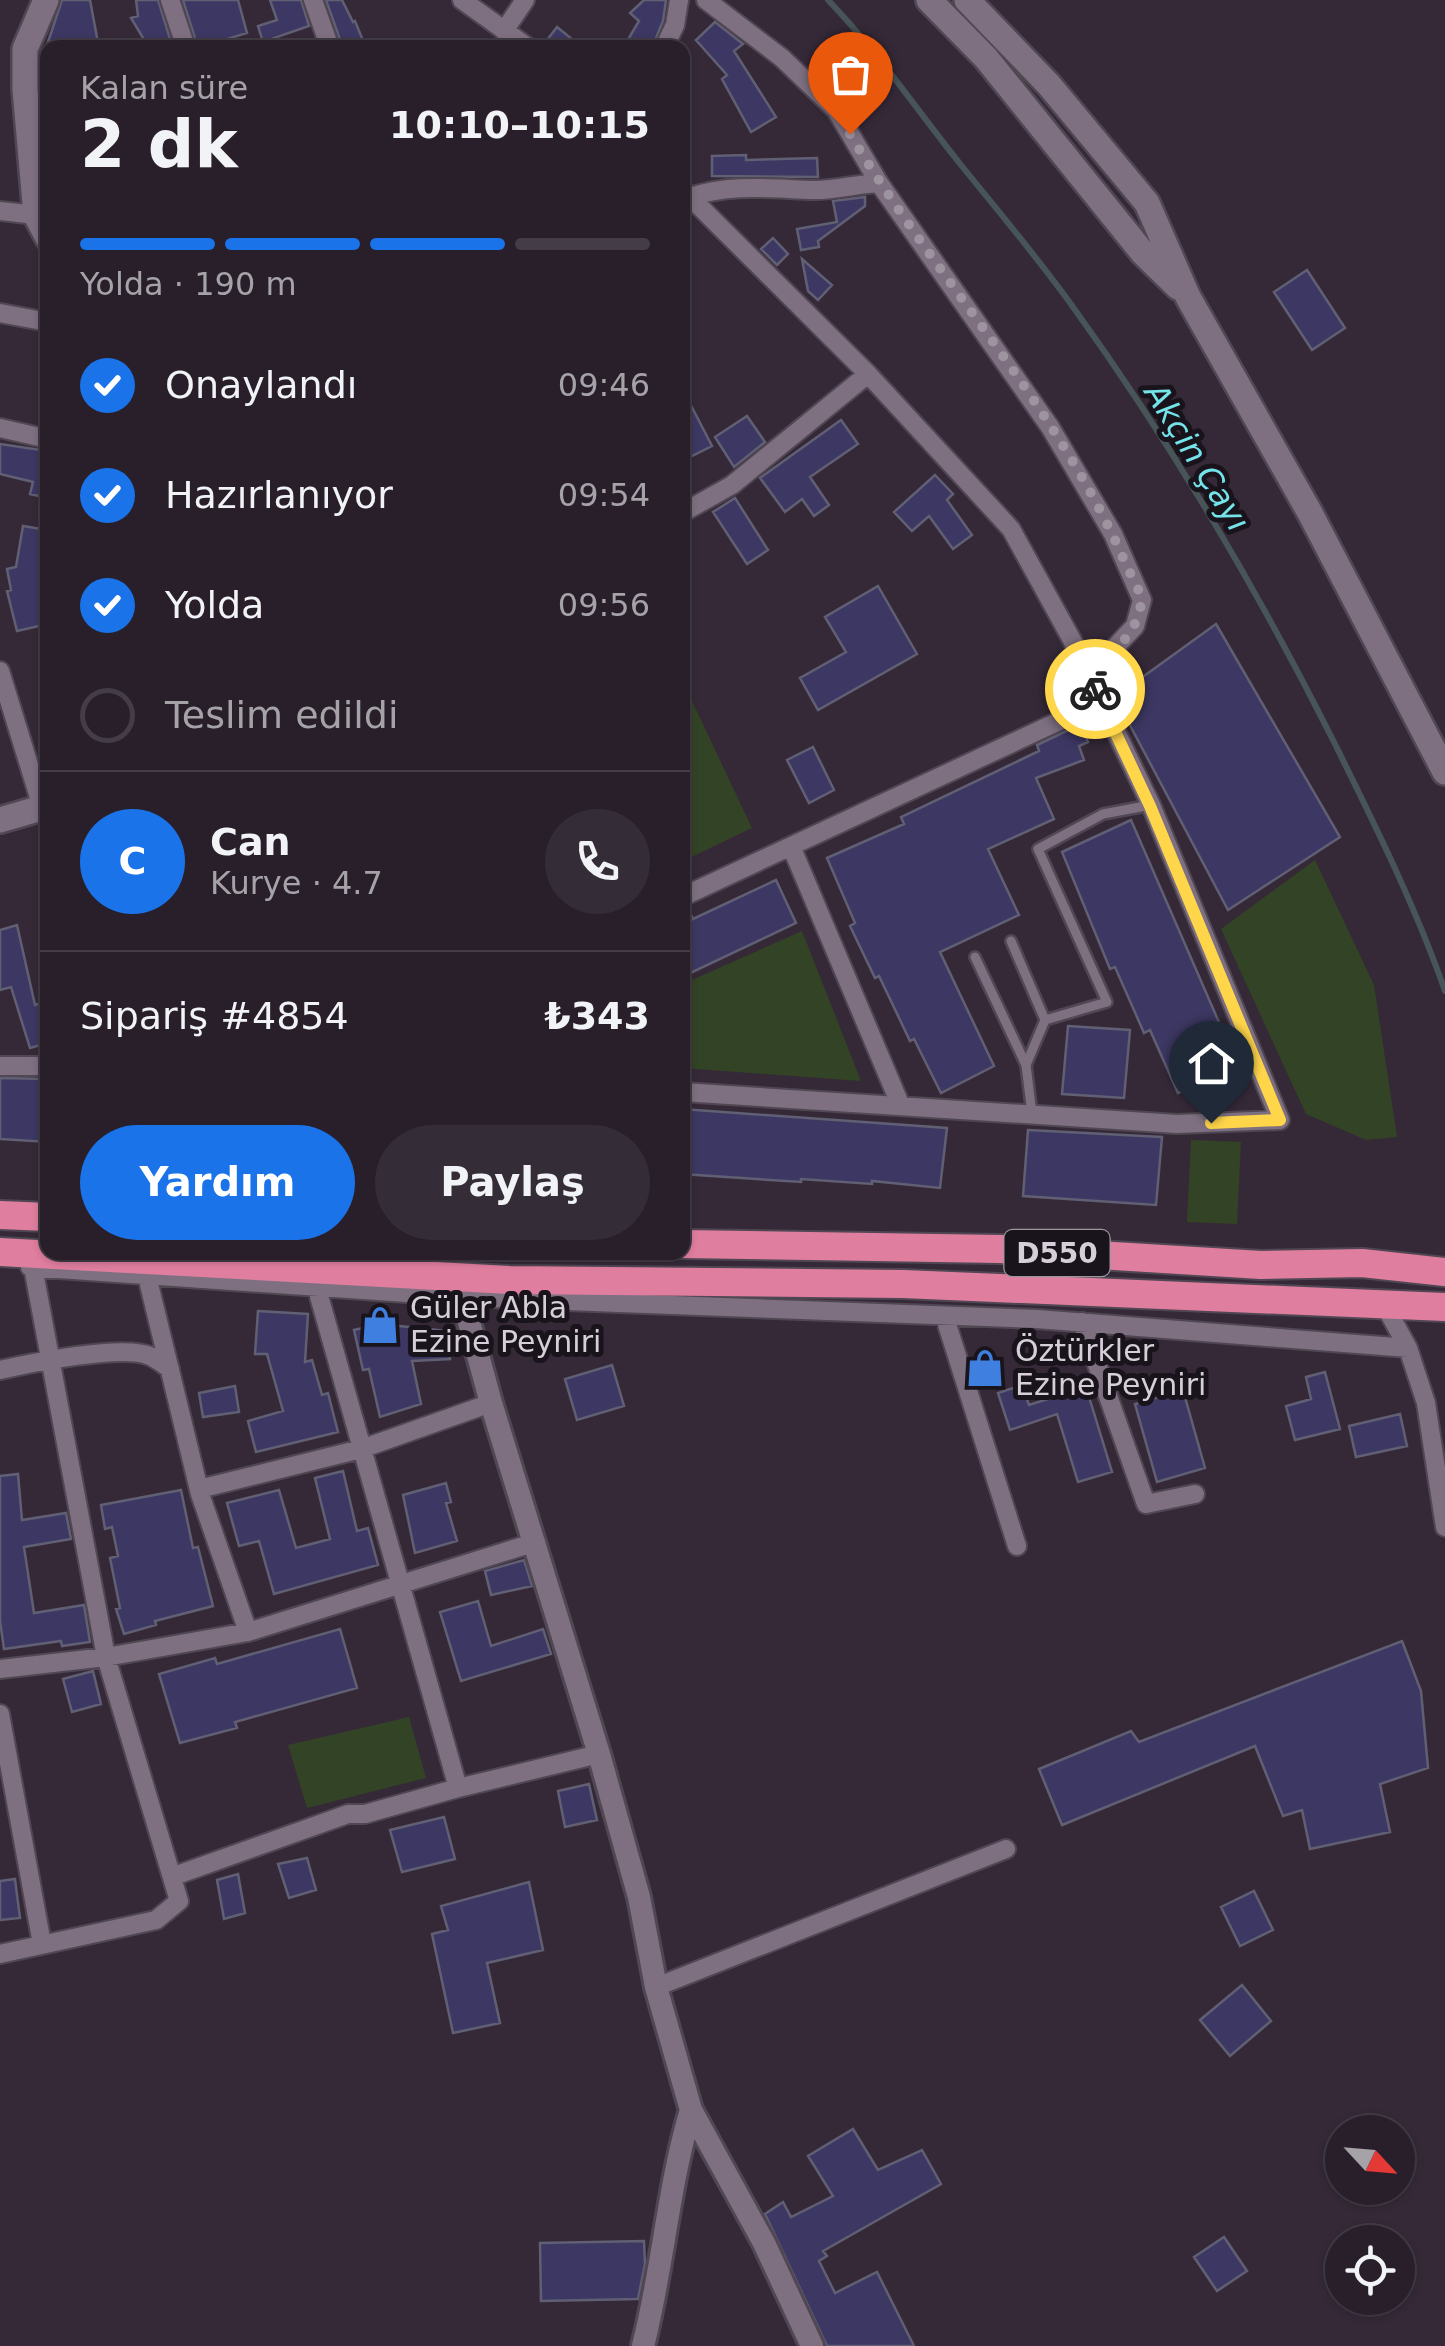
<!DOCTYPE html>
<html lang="tr">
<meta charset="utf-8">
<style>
:root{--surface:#281f2a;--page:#342c36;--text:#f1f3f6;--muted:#a5a2a8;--line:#443d47;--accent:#1a73e8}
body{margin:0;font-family:"DejaVu Sans",sans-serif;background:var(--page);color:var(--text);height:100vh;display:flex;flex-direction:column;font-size:38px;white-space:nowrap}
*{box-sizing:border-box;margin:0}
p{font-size:32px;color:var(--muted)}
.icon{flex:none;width:55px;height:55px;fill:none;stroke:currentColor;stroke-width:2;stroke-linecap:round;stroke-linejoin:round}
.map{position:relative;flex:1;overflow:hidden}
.drawer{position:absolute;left:40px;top:40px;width:650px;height:1220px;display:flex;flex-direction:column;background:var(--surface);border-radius:20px;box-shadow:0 2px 8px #0004,0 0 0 2px var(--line)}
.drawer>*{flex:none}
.needle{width:65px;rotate:116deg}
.controls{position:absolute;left:1325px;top:2115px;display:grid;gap:20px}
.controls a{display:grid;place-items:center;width:90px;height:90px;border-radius:50%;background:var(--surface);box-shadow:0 2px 8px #0004,0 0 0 2px var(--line);font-size:50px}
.pin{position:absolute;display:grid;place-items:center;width:85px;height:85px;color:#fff;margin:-102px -42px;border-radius:50% 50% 50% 0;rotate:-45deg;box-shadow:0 0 10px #0007}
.pin .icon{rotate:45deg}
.courier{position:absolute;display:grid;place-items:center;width:100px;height:100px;margin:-50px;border:8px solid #ffd54a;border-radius:50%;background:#fff;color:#222;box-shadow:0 2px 12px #0007}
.headline em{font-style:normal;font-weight:700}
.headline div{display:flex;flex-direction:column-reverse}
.headline{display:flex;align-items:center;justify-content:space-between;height:170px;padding:0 40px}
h1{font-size:65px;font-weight:700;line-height:75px}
.bar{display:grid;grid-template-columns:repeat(4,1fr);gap:15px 10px;align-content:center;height:120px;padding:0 40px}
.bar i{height:12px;border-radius:8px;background:var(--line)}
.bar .current{background:var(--accent)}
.bar p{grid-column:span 4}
.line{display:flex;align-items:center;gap:25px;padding:0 40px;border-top:2px solid var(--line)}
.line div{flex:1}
.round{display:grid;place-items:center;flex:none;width:105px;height:105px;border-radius:52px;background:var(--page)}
ol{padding:0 40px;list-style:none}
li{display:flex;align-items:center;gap:30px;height:110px}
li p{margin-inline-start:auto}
li .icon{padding:10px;border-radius:50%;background:var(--accent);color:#fff;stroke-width:4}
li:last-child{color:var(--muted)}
li i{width:55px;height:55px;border:5px solid var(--line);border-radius:50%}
.button{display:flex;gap:20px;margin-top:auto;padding:20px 40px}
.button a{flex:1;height:115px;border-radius:60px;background:var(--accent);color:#fff;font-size:40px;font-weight:700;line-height:115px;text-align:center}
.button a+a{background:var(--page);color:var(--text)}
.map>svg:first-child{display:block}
.green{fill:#334325}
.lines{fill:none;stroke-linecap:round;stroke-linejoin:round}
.stream{stroke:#475559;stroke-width:6}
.building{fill:#3d3863;stroke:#605f73;stroke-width:2.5}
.service-casing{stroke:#504753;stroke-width:14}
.minor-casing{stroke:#504753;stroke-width:22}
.tertiary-casing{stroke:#504753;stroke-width:28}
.secondary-casing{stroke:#504753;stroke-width:30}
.trunk-casing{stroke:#504753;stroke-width:32}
.service{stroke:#7e7081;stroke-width:9}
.minor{stroke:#7e7081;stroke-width:18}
.tertiary{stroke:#7e7081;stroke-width:22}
.secondary{stroke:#7e7081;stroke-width:25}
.trunk{stroke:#e07ea0;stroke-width:28}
.done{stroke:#9e94a0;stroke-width:10;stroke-dasharray:0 18}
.route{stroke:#ffd54a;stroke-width:12}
.labels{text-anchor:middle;stroke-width:10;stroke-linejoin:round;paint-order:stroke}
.shield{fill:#19141b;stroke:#9d969f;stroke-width:2.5}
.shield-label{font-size:28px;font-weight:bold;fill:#d6ced8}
.poi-label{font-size:30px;fill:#d6ced8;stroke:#19141b;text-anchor:start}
.water-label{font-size:32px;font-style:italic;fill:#74e3ea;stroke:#19141b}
</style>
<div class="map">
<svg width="1445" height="2346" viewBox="0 0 1445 2346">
<rect width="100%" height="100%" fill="#352938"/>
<path class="green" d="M692,701l60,127 -69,33v-155z
M1315,860l59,125 23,152 -31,3 -60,-26 -85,-185z
M802,931l59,150 -178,-13v-84z
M1191,1140l50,2 -4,82 -50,-2z
M409,1717l17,61 -119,30 -19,-63z"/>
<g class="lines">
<path class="stream" d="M828,0c49,51 89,110 133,165 38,47 77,93 112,142 99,137 185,284 261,435 40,81 81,163 111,249"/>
</g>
<path class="building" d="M62,0h28l9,48h-53z
M136,0h22l12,39 -14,9h-7l-18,-30 7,-2z
M183,0h55l9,33 -49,15z
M270,0h31l8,26 -46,16 -5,-16 19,-6z
M326,0h16l11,22 2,-1 11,27h-23z
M644,0h22l-3,21 -11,27h-29l16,-27 -9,-8z
M715,22l28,22 -9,7 42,66 -25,15 -29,-53 5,-4 -31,-35z
M557,27l26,21h-42z
M746,155v5l71,-2 1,19 -106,-1v-20z
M865,197v9l-47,35 1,6 -18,3 -4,-21 40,-7 -4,-21z
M773,238l15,16 -11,11 -16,-16z
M802,259l30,26 -14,15 -10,-9z
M1307,270l38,58 -33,22 -38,-58z
M682,388l30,58 -30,15z
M747,416l18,26 -31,25 -19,-30z
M841,420l17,24 -48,33 19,28 -15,11 -12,-17 -17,13 -25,-34z
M0,444l48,7v47l-18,-4 3,-12 -33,-8z
M935,475l18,19 -6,6 25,35 -19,14 -24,-33 -17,15 -18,-19z
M735,498l33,52 -21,14 -34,-52z
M23,526l25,4v94l-31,7 -10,-40 4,-1 -4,-21 9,-2z
M878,586l39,68 -99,56 -18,-32 46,-26 -21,-35z
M1216,624l124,213 -112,73 -113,-213z
M1081,724l7,18 -9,4 5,14 -48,18 18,41 -66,30 31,66 -79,37 54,114 -53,27 -27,-54 -4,2 -31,-65 -4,2 -25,-52 5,-3 -28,-65 77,-34 -3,-7 138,-66 -2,-6z
M813,747l21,43 -25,13 -22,-43z
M1131,820l107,246 -60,27 -28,-63 -6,3 -29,-66 -5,2 -48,-117z
M776,880l20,43 -114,54v-68l6,-1 5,11z
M17,925l18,80 13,-4v42l-18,5 -19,-61 -11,3v-60z
M1068,1026l62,4 -6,68 -62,-4z
M0,1078l48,1v63l-48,-3z
M682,1109l265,19 -7,60 -68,-7v3l-71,-5v3l-119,-8z
M1028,1130l134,7 -6,68 -133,-9z
M258,1311l50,3 -3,48 7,-2 10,35 6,-2 10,39 -82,20 -8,-31 35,-10 -16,-57h-12z
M379,1324l2,9 9,-8 56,6 4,28 -38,2 9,43 -41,13 -11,-48 -6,1 -9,-40z
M612,1365l12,41 -47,14 -12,-41z
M1325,1372l15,57 -45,11 -9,-34 25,-7 -5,-22z
M1022,1385l7,20 57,-18 26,85 -34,10 -21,-68 -47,16 -12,-37z
M235,1386l4,26 -36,5 -4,-24z
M1183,1390l22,78 -48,14 -22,-78z
M1400,1414l7,32 -51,11 -7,-31z
M343,1471l14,60 11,-3 10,37 -104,29 -15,-53 -20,5 -12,-43 52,-13 17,58 34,-9 -15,-61z
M18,1474l4,46 44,-7 5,26 -47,8 10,66 50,-8 6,37 -28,4 -1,-5 -57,8 -4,-28v-145z
M446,1483l5,19 -5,1 11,38 -42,12 -12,-58z
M181,1490l12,58 5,-1 15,59 -58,15 1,4 -32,9 -8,-25 4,-1 -10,-50 8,-2 -6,-29 -7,2 -4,-24z
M524,1560l8,26 -41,9 -6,-24z
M478,1601l13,45 52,-17 8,25 -90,27 -21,-69z
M340,1629l17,59 -122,34 2,6 -57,15 -21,-69 56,-16 2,6z
M1402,1641l19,50 7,77 -48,16 10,48 -80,17 -8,-39 -19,6 -28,-70 -193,79 -23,-56 92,-38 8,11z
M93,1671l8,33 -29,8 -9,-33z
M589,1784l8,36 -32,7 -7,-36z
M444,1817l11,42 -53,13 -12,-42z
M307,1858l9,32 -27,8 -11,-34z
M238,1874l7,39 -21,6 -7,-39z
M15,1879l5,39 -20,2v-39z
M529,1882l14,68 -56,13 13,60 -47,10 -21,-99 16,-4 -7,-24z
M1254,1891l19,39 -33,16 -19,-39z
M1242,1985l29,36 -41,35 -30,-36z
M853,2129l25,41 44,-20 19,34 -118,67 4,5 -8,5 16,32 42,-21 37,74h-87l-62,-132 18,-12 8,15 42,-21 -25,-40z
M1224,2237l23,34 -30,20 -23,-34z
M644,2241l1,23 -7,35 -97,2 -1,-58z"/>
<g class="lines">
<g class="service-casing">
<path id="service" d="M1011,941l34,79
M975,957l51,108
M1032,1114l-6,-49 19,-45 62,-18 -69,-153 65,-35 48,-9"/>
</g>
<g class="minor-casing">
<path id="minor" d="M170,0l16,48
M313,0l17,48
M462,0l67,48
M706,0l76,58 54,52 43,73 171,244 63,107 29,66 -7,26 -46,49
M504,31l21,-31
M664,48l11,-23 4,-25
M682,189l186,185 143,155 61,111 79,165 129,315 -103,4 -495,-32
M690,197c43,-14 81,-8 126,-7 20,0 42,-6 63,-7
M0,211l36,4
M0,313l48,9
M0,428l48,11
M682,513l50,-28 136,-111
M0,671l42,136
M791,846l109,258
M682,897l418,-195
M0,1066h48
M30,1267l434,30 573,22 371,29
M147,1276l53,218 48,138
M317,1289l141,499 141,-34
M1384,1304l24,44 18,55 19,124
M945,1318l72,228
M1082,1322l64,182 49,-10
M0,1370c31,-7 123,-26 150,-14 7,3 14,9 20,13
M199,1489l162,-40 130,-46
M0,1669l106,-12 142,-25 288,-90
M0,1714l42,230
M174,1876l174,-62h17l93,-26
M0,1954l156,-34 23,-19 -73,-244 -73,-390
M656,1987l350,-138"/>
</g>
<g class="tertiary-casing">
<path id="tertiary" d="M457,1278l34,125 108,351 40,143 17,90 35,123 73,133 48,103
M643,2346c20,-78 25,-159 48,-236"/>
</g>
<g class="secondary-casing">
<path id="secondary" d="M46,0l-21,49v40l11,126 12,23
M929,0l57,58 157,195 35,34
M967,0l82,85 98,118 41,94 122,216 135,259
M0,820l48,-14"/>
</g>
<g class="trunk-casing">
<path id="trunk" d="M0,1215l48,2
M682,1244l318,5 261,16 101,-2 83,9
M0,1252l509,28 394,4 542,23"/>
</g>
<use href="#service" class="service"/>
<use href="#minor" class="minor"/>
<use href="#tertiary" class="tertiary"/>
<use href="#secondary" class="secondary"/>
<use href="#trunk" class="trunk"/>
</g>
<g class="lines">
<path class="done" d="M850,134c87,146 210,275 277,433 5,10 14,24 14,35 -1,29 -32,55 -52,73l6,14"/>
<path class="route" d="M1095,689l55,117 130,314 -69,3"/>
</g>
<defs>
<g id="shop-bare" transform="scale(3)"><path d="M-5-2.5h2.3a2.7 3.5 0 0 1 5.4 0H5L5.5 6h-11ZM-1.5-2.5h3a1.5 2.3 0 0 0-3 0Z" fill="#3f7fe0" stroke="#19141b" stroke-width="2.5" paint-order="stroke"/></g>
</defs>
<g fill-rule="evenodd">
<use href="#shop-bare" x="380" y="1325"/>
<use href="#shop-bare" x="985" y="1368"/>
</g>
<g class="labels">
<rect class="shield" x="1004.5" y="1230" width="105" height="46" rx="8"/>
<g class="shield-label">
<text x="1057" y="1263">D550</text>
</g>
<g class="poi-label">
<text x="410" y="1318">Güler Abla<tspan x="410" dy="34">Ezine Peyniri</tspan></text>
<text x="1015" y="1361">Öztürkler<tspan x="1015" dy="34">Ezine Peyniri</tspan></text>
</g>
<g class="water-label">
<text transform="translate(1197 457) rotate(58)" y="11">Akçin Çayı</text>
</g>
</g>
</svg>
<div class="controls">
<a><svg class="needle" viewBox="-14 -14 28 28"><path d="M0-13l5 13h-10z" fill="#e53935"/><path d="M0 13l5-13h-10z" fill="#a5a2a8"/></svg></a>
<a><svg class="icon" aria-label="locate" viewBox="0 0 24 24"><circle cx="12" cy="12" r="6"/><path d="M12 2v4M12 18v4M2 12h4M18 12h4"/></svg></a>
</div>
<div class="pin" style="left:850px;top:134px;background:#ea580c"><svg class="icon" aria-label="bag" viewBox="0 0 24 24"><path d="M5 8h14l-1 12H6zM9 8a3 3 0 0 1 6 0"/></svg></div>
<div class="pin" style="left:1211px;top:1123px;background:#1f2937"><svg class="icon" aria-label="home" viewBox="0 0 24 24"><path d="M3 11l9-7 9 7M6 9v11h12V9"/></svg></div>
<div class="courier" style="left:1095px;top:689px"><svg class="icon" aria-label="bike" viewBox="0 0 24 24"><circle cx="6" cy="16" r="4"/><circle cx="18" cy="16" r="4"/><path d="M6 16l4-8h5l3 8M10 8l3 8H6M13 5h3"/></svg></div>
<section class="drawer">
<div class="headline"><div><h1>2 dk</h1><p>Kalan süre</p></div><em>10:10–10:15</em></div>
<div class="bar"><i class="current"></i><i class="current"></i><i class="current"></i><i></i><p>Yolda · 190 m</p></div>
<ol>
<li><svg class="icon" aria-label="check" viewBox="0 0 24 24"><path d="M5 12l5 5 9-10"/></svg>Onaylandı<p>09:46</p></li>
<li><svg class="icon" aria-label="check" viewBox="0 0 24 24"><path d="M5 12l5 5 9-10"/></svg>Hazırlanıyor<p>09:54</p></li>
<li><svg class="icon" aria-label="check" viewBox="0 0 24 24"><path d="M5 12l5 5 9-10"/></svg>Yolda<p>09:56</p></li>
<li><i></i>Teslim edildi</li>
</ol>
<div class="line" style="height:180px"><b class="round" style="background:var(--accent);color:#fff">C</b><div><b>Can</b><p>Kurye · 4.7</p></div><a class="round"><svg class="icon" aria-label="phone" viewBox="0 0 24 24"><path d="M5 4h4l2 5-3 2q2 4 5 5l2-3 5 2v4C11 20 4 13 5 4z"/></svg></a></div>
<div class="line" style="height:130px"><div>Sipariş #4854</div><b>₺343</b></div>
<div class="button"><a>Yardım</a><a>Paylaş</a></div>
</section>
</div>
